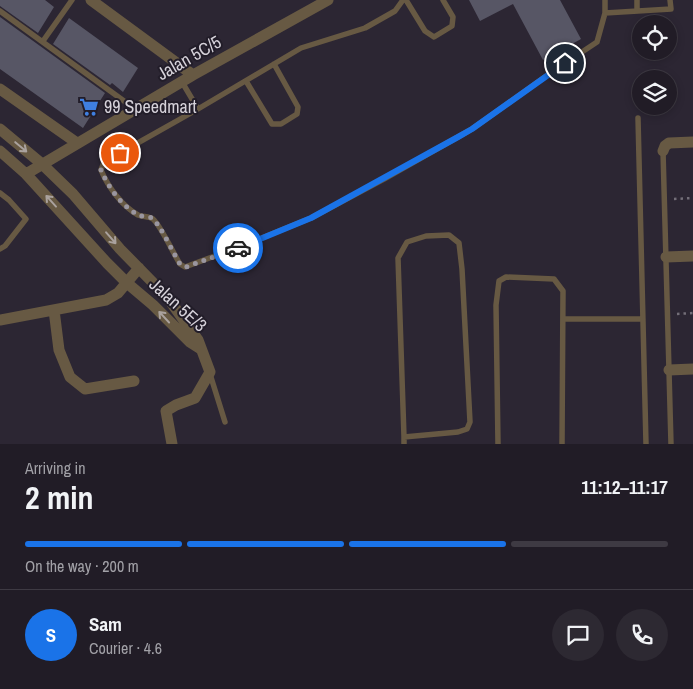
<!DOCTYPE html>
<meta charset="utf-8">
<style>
:root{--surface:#211c26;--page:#2d2932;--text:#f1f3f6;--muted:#a2a1a7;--line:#3e3a43;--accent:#1a73e8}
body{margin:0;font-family:"Archivo Narrow",sans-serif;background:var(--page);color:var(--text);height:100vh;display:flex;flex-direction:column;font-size:19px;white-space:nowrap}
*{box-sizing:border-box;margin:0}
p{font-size:16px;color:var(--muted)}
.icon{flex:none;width:28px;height:28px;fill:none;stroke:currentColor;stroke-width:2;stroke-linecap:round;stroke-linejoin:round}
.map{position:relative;height:444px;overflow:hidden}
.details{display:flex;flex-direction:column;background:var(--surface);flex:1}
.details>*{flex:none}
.tools{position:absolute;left:632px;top:15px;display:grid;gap:10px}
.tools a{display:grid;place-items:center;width:45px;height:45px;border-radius:50%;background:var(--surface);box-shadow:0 2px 8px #0003,0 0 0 1px var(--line);font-size:25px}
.pin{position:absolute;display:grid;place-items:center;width:42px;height:42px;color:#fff;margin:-21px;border:2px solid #fff;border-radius:50%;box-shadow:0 1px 5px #0007}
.courier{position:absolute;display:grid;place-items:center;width:50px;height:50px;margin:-25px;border:4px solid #1a73e8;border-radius:50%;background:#fff;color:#222;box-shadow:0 1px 6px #0007}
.headline em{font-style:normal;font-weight:700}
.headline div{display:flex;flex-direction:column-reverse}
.headline{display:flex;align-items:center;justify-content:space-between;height:85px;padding:0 25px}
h1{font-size:32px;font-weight:700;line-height:38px}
.bar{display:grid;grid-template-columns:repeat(4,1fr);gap:8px 5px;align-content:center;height:60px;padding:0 25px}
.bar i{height:6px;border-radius:4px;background:var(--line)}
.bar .current{background:var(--accent)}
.bar p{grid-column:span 4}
.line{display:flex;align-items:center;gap:12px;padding:0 25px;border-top:1px solid var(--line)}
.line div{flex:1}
.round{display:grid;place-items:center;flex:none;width:52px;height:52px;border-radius:26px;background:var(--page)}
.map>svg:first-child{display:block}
.building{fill:#575665}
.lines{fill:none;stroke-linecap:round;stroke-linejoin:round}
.path{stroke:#736e78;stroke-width:2.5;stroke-dasharray:2.5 4;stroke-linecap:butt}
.service{stroke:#675943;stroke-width:5.5}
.minor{stroke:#675943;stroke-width:11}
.oneway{stroke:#aaa29e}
.done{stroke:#9a96a0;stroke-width:5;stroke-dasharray:0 9}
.route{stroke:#1a73e8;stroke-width:6}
.labels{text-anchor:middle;stroke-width:4;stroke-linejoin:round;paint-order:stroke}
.street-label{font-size:18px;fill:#d6d2da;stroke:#221d29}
.poi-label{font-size:18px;fill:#d6d2da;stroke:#221d29;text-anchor:start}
</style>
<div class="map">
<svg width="693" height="444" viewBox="0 0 693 444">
<rect width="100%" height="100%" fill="#2c2633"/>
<path class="building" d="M0,0h45l9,7 -16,26 -38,-27z
M469,0h91l21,39 -38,21 -30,-56 -33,17z
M0,17l105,76 -22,35 -83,-59z
M69,18l69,50 -15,24 -11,-9 -2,2 -57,-41z"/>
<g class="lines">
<path class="path" d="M674,199l19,-1
M677,314l16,-1"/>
<path class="service" d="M403,0l-8,11 -30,17 -64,20 -103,61 -94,53 -3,8c7,17 21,36 37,45 5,2 11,1 15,4 8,7 20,34 27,45l5,3 57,-21 69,-28 73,-39 88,-50 77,-55 48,-32 8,-29v-13
M406,0l19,31 9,6 18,-11 1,-9 -10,-17
M637,0v11
M0,11l135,98
M605,13l66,-4 -1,-9
M43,41l29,-41
M246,81l26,43h9l16,-10 1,-7 -24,-43
M182,82l16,27
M638,118l8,326
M663,151l8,293
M0,193l9,7 17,19 -21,27 -5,3
M563,319h80
M210,374l15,48
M404,437l54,-5 9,-3 3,-7 -8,-153 -3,-26 -10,-8 -23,1 -19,6 -9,16 6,179v7
M498,444l-2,-139 3,-24 7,-4 48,2 9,12 -1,153"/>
<path class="minor" d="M91,0l102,75
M0,89l77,54
M0,129l42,35 31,30 47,55 48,49 30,42 12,32 -15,26 -19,7 -10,6 6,33
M0,151l26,23 81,89 20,20 26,22 37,37 11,7
M663,151l2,-5 4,-3 24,-1
M26,174l167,-99 135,-75
M666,257l27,-1
M54,310l5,40 11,27 15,12 49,-8
M0,320l106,-20 12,-7 21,-25
M669,370l24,-1"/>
</g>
<defs><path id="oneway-shaft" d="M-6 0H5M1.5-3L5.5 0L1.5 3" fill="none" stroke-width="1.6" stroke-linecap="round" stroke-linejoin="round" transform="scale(1.25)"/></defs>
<g class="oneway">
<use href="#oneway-shaft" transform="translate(21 147) rotate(40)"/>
<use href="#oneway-shaft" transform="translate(51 201) rotate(-132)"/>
<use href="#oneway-shaft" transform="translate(111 238) rotate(49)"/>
<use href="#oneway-shaft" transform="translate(164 317) rotate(-133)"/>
</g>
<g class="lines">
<path class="done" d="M120,153l-16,9 -3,8c7,17 21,36 37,45 5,2 12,1 15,4 8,7 20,34 27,45l6,3 52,-19"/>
<path class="route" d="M238,248l73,-30 147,-81 14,-8 93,-66"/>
</g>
<defs>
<g id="supermarket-bare" transform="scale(1.5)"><path d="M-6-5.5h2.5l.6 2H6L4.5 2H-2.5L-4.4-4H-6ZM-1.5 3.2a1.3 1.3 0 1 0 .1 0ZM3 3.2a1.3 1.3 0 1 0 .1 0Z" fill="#3f7fe0" stroke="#221d29" stroke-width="2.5" paint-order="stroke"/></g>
</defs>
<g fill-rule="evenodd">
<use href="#supermarket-bare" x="89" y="107"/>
</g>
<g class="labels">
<g class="street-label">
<text transform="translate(189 58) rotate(-30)" y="6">Jalan 5C/5</text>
<text transform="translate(178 305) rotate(42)" y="6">Jalan 5E/3</text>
</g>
<g class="poi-label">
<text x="104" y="113">99 Speedmart</text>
</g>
</g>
</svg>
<div class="tools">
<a><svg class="icon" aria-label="locate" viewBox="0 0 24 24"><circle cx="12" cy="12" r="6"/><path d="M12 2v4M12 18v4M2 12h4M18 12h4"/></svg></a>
<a><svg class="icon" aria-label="layers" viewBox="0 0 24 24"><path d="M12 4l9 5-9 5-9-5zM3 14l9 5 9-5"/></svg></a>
</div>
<div class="pin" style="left:120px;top:153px;background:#ea580c"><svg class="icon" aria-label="bag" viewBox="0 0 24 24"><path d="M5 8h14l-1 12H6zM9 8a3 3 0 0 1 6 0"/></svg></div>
<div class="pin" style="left:565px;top:63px;background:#1f2937"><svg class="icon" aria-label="home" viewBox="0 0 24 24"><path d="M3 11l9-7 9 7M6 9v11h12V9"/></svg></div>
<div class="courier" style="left:238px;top:248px"><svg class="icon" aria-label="car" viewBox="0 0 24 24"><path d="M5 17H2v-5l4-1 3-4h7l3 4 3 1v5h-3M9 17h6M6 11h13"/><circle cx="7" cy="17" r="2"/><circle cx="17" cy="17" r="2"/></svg></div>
</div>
<section class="details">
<div class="headline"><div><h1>2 min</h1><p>Arriving in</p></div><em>11:12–11:17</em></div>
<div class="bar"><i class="current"></i><i class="current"></i><i class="current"></i><i></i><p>On the way · 200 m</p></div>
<div class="line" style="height:90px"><b class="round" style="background:var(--accent);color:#fff">S</b><div><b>Sam</b><p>Courier · 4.6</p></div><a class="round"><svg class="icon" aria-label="chat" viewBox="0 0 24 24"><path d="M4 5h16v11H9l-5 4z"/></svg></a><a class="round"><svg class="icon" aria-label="phone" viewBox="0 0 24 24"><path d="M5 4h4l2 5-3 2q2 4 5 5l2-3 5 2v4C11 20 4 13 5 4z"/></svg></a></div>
</section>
